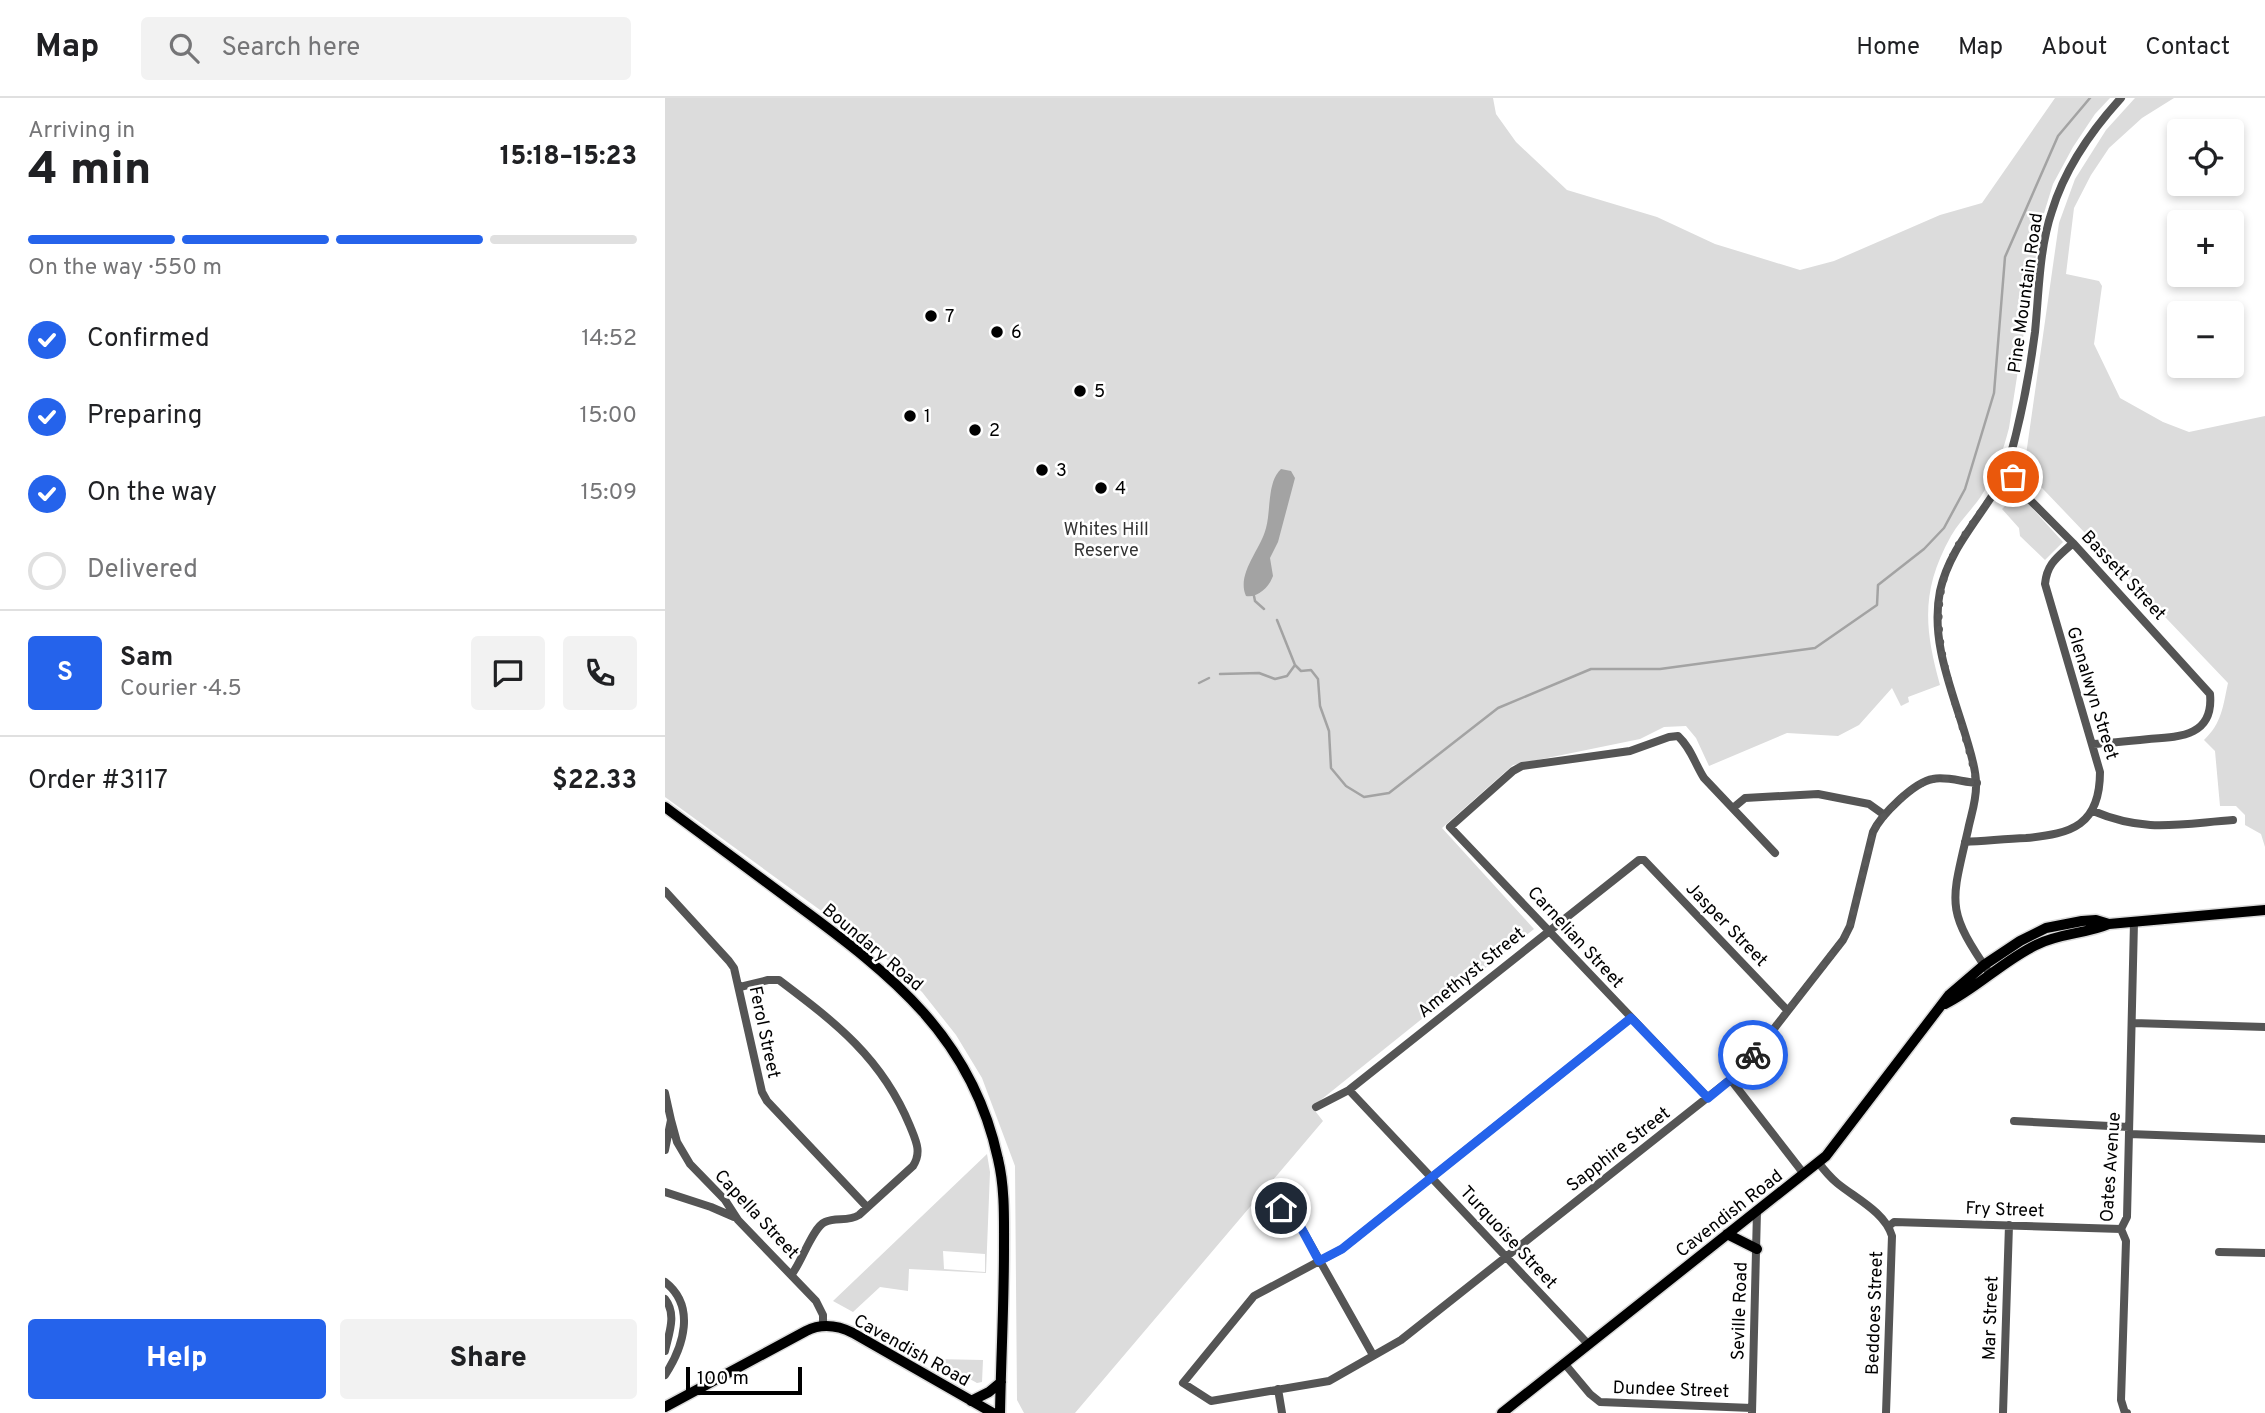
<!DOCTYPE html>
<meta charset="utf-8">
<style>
:root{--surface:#fff;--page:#f2f2f2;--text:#202124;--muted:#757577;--line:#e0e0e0;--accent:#2563eb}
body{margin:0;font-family:Overpass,sans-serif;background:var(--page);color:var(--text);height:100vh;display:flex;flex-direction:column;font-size:26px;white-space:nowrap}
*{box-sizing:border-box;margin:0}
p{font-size:23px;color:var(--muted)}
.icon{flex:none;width:38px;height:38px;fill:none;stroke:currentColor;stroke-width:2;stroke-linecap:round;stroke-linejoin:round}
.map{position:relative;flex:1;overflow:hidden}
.panel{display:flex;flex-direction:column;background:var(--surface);width:665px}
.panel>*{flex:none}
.tools{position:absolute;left:1502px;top:21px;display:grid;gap:14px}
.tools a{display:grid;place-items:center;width:77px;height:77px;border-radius:7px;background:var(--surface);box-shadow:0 4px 10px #0003;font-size:35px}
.scale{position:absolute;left:21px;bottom:18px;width:116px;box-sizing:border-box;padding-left:7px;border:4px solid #000;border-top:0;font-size:19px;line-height:24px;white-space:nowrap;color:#000;-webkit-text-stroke:5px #fff;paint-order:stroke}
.pin{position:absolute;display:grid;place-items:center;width:60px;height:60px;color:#fff;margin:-30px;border:4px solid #fff;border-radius:50%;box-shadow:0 2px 7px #0007}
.courier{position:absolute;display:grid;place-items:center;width:70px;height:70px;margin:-35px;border:5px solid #2563eb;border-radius:50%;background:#fff;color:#222;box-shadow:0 2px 9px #0007}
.overview em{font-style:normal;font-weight:800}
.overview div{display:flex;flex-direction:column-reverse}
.overview{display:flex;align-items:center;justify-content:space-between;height:119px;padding:0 28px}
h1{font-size:46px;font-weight:800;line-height:52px}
.bar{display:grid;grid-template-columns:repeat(4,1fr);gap:10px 7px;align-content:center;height:84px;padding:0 28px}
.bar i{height:9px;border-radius:5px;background:var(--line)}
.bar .selected{background:var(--accent)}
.bar p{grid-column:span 4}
.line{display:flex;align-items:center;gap:18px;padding:0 28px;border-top:2px solid var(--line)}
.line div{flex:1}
.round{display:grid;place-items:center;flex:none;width:74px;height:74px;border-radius:7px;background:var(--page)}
ol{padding:0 28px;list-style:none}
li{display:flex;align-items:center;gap:21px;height:77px}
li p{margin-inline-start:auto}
li .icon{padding:7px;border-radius:50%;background:var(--accent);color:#fff;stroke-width:4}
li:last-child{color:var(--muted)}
li i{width:38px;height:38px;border:4px solid var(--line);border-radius:50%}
.action{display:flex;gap:14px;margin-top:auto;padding:14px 28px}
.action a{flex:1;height:80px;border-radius:7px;background:var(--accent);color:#fff;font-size:28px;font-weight:800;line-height:80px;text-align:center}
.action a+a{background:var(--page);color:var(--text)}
header{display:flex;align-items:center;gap:42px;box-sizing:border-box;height:98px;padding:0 35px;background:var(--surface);border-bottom:2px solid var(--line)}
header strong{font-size:33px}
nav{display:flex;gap:38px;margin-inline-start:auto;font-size:24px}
.search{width:490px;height:63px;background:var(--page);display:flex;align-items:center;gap:18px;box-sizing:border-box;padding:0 24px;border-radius:7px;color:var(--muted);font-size:26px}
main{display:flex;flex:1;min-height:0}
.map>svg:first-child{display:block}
.green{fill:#dcdcdc;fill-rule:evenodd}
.water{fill:#a3a3a3}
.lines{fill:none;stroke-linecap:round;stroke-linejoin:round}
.stream{stroke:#a3a3a3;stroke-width:2.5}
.major-casing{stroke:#dbdbdb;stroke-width:13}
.minor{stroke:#555;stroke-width:8}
.major{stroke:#000;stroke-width:10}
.done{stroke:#595959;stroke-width:7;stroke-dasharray:0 12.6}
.route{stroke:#2563eb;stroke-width:9}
.poi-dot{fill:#000;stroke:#fff;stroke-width:2.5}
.labels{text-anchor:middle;stroke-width:5;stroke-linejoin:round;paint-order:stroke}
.street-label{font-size:18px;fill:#000;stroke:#fff}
.poi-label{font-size:18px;fill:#000;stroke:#fff;text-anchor:start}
.park-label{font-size:18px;fill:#333;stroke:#fff}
</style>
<header>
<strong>Map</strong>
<div class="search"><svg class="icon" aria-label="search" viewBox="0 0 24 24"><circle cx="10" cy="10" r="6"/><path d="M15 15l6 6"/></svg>Search here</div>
<nav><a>Home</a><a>Map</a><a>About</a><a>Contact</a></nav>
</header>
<main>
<section class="panel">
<div class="overview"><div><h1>4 min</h1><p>Arriving in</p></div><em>15:18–15:23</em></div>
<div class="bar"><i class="selected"></i><i class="selected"></i><i class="selected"></i><i></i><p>On the way · 550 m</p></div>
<ol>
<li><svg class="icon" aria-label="check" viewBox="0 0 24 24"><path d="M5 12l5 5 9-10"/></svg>Confirmed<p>14:52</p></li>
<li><svg class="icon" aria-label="check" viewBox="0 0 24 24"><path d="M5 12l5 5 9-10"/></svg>Preparing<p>15:00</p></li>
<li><svg class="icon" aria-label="check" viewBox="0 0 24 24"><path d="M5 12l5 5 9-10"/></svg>On the way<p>15:09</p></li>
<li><i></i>Delivered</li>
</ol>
<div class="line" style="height:126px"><b class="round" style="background:var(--accent);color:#fff">S</b><div><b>Sam</b><p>Courier · 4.5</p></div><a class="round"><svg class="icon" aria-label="chat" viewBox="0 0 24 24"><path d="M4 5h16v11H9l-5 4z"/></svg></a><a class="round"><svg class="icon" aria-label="phone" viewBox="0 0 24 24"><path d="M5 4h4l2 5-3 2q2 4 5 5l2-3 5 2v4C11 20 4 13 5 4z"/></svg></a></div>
<div class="line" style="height:91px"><div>Order #3117</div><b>$22.33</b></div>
<div class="action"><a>Help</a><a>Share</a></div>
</section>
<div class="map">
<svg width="1600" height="1315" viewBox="0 0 1600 1315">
<rect width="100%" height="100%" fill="#fff"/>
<path class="green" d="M0,0h828l3,16 20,28 51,48 90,27 58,27 85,26 34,-9 106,-46 42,-12 73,-105h55l-15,16 -22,33 -20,37 -12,39 -32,205c-6,23 -13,45 -26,65 -9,15 -23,27 -32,43 -30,54 -27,91 -11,149l-32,12 1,5 -8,4 -9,-18 -33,37 -21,11 -51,-3 -78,33 -13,-28 -10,-12 -22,1 -24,12 -127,26 -71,63 92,101 -222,178 11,14 -248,292h-51l-7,-13 -2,-234 -33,-88 -26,-43 -34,-43 -40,-37 -217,-158z
M1470,0h39l-32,20 -33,30 -18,27 -17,33 -8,66 33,7 3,5 -8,58 26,54 43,24 26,10 76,-16v431l-4,-13 -16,-9v-10l-9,-9h-16l-5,-55 -11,-11c18,-17 19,-34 24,-57l-204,-214 35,-246 16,-44 31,-49z
M1350,398l7,1 41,45 -18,18 -25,-24 -1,-8 -17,-19z
M322,1056l3,18 -4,101 -77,-4 -1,22 -28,-4 -27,25 -20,-11zM278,1153l42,3v18l-41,-3z
M269,1261l49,1 -1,22 -5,1z"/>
<path class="water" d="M616,371l10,2 4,7 -17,64 -8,16 3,18c-4,11 -15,22 -27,20 -10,-22 15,-47 20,-68 5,-18 1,-46 15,-59z"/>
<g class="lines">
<path class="stream" d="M589,498l1,5 9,8
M612,522l18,45 6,6 10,-1 7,9 2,27 9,25 2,37 15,18 18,11 25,-4 109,-85 93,-39h69l155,-21 62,-43 1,-20 46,-36 20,-21 21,-39 29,-96 11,-136 53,-121 32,-38
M555,576l39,-1 16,6 12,-3 8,-11
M534,585l10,-5"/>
<g class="major-casing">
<path id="major" d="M0,709c44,33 88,65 132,98 95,70 175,132 201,254 7,29 6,60 6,90 0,55 -3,109 -4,164
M1280,906c32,-16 58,-43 91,-59 23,-12 50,-11 73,-21l156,-14
M1062,1136l30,15
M306,1303l18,-9 12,-10
M0,1309l141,-76c16,-8 31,-6 47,2l140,80
M837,1315l324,-257 123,-161 35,-30 36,-24 26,-13 36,-7 14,-1 13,4"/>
</g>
<path class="minor" d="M1329 379a9 9 0 1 1 18 0a9 9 0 1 1-18 0Z
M1342,370c13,-45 22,-89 28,-136 4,-39 4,-83 17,-121 13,-43 39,-80 69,-113
M1346,383l62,62 137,151c4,42 -30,43 -61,45 -19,2 -38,4 -56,5
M1068,710l12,-10 73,-4 51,10 14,10
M1428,713c52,22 85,13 140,9
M1300,744c20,-1 40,-3 61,-4 46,-4 74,-13 74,-66l-55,-188c2,-21 13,-27 28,-41
M0,793l64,70 5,7 28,124 5,9 100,106
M1325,876c-45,-65 -39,-70 -22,-144 3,-15 9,-31 8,-47 0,-15 -6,-32 -10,-46 -14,-47 -36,-96 -26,-146 9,-41 38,-71 59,-106
M75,889l28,-7h11c57,43 103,78 131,146 6,15 12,26 3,40l-54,49c-11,7 -23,2 -34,7 -12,5 -23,39 -33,52
M966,920l-289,231 -88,47 -71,87 28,18 118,-20 72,-41 340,-269 102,-131 7,-14 23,-94c8,-17 41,-50 60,-53 12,-3 30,3 44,4
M1468,925l132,4
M1066,982l73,94
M684,992l239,254
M0,995l6,27 -6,30
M1043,1000l-258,-271 63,-56 9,-5 108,-15 39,-14 9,-1c13,12 17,28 26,42l71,75
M651,1009l33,-17 290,-230h5l143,150
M6,1022l6,22 13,22 35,36 13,20 78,81 7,14v11
M1349,1023l115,6
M1464,1036l136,5
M1153,1064c6,8 12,15 19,21 18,15 48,29 55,53l-6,177
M0,1094l46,15 23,10
M599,1095l34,29 75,133
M1224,1128l5,-4 227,7
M1554,1154l46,1
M0,1184c31,24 19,64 0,93
M0,1201c12,15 4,34 0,52
M899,1265l26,31 10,8 152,6
M613,1291l4,24
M1087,1315l5,-202
M1338,1315l6,-188
M1462,1315h-2l-4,-13 5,-159 -5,-12 6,-12 7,-295"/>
<use href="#major" class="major"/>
</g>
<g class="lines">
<path class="done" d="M1088,957l90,-115 7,-14 23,-94c8,-17 41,-50 60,-53 12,-3 30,3 43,4 -13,-76 -59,-149 -24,-226 11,-25 33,-48 47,-72l10,-1 4,-7"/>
<path class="route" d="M616,1110l17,14 21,39 23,-12 289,-231 77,80 33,-27 12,-16"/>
</g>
<g class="poi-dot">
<circle cx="266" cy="218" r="7"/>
<circle cx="332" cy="234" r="7"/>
<circle cx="415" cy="293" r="7"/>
<circle cx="245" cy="318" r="7"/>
<circle cx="310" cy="332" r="7"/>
<circle cx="377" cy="372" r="7"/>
<circle cx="436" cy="390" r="7"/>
</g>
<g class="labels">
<g class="street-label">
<text transform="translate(1360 195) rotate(-82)" y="6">Pine Mountain Road</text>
<text transform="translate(1459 477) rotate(47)" y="6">Bassett Street</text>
<text transform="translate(1428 595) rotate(73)" y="6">Glenalwyn Street</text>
<text transform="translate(1062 826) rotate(46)" y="6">Jasper Street</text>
<text transform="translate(911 839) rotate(47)" y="6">Carnelian Street</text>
<text transform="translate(208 849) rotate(40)" y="6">Boundary Road</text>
<text transform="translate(806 874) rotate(-39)" y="6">Amethyst Street</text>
<text transform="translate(100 934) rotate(78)" y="6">Ferol Street</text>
<text transform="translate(953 1051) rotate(-38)" y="6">Sapphire Street</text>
<text transform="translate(1445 1069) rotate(-86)" y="6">Oates Avenue</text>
<text transform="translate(1340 1111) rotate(2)" y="6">Fry Street</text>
<text transform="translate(1064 1115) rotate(-38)" y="6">Cavendish Road</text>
<text transform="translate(92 1116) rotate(47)" y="6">Capella Street</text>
<text transform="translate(844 1139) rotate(47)" y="6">Turquoise Street</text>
<text transform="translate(1074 1213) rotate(-88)" y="6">Seville Road</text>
<text transform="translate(1209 1215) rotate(-88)" y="6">Beddoes Street</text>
<text transform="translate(1325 1220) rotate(-88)" y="6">Mar Street</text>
<text transform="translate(247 1252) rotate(29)" y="6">Cavendish Road</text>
<text transform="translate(1006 1291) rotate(2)" y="6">Dundee Street</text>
</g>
<g class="poi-label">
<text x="280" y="224">7</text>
<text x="346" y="240">6</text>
<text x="429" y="299">5</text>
<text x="259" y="324">1</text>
<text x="324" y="338">2</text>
<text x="391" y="378">3</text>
<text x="450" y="396">4</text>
</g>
<g class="park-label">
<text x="441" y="437">Whites Hill<tspan x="441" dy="21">Reserve</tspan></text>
</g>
</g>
</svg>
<div class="tools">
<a><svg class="icon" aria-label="locate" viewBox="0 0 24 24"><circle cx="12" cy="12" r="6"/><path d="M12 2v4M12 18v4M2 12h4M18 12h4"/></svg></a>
<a>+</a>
<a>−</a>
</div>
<div class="scale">100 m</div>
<div class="pin" style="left:1348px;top:379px;background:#ea580c"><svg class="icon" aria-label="bag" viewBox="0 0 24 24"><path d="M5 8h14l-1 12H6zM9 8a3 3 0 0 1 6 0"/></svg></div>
<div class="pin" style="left:616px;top:1110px;background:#1f2937"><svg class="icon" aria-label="home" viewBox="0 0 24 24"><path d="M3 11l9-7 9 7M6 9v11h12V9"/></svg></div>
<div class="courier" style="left:1088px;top:957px"><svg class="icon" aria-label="bike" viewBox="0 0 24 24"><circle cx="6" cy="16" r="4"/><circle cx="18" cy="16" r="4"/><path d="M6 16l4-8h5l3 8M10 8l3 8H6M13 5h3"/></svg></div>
</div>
</main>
